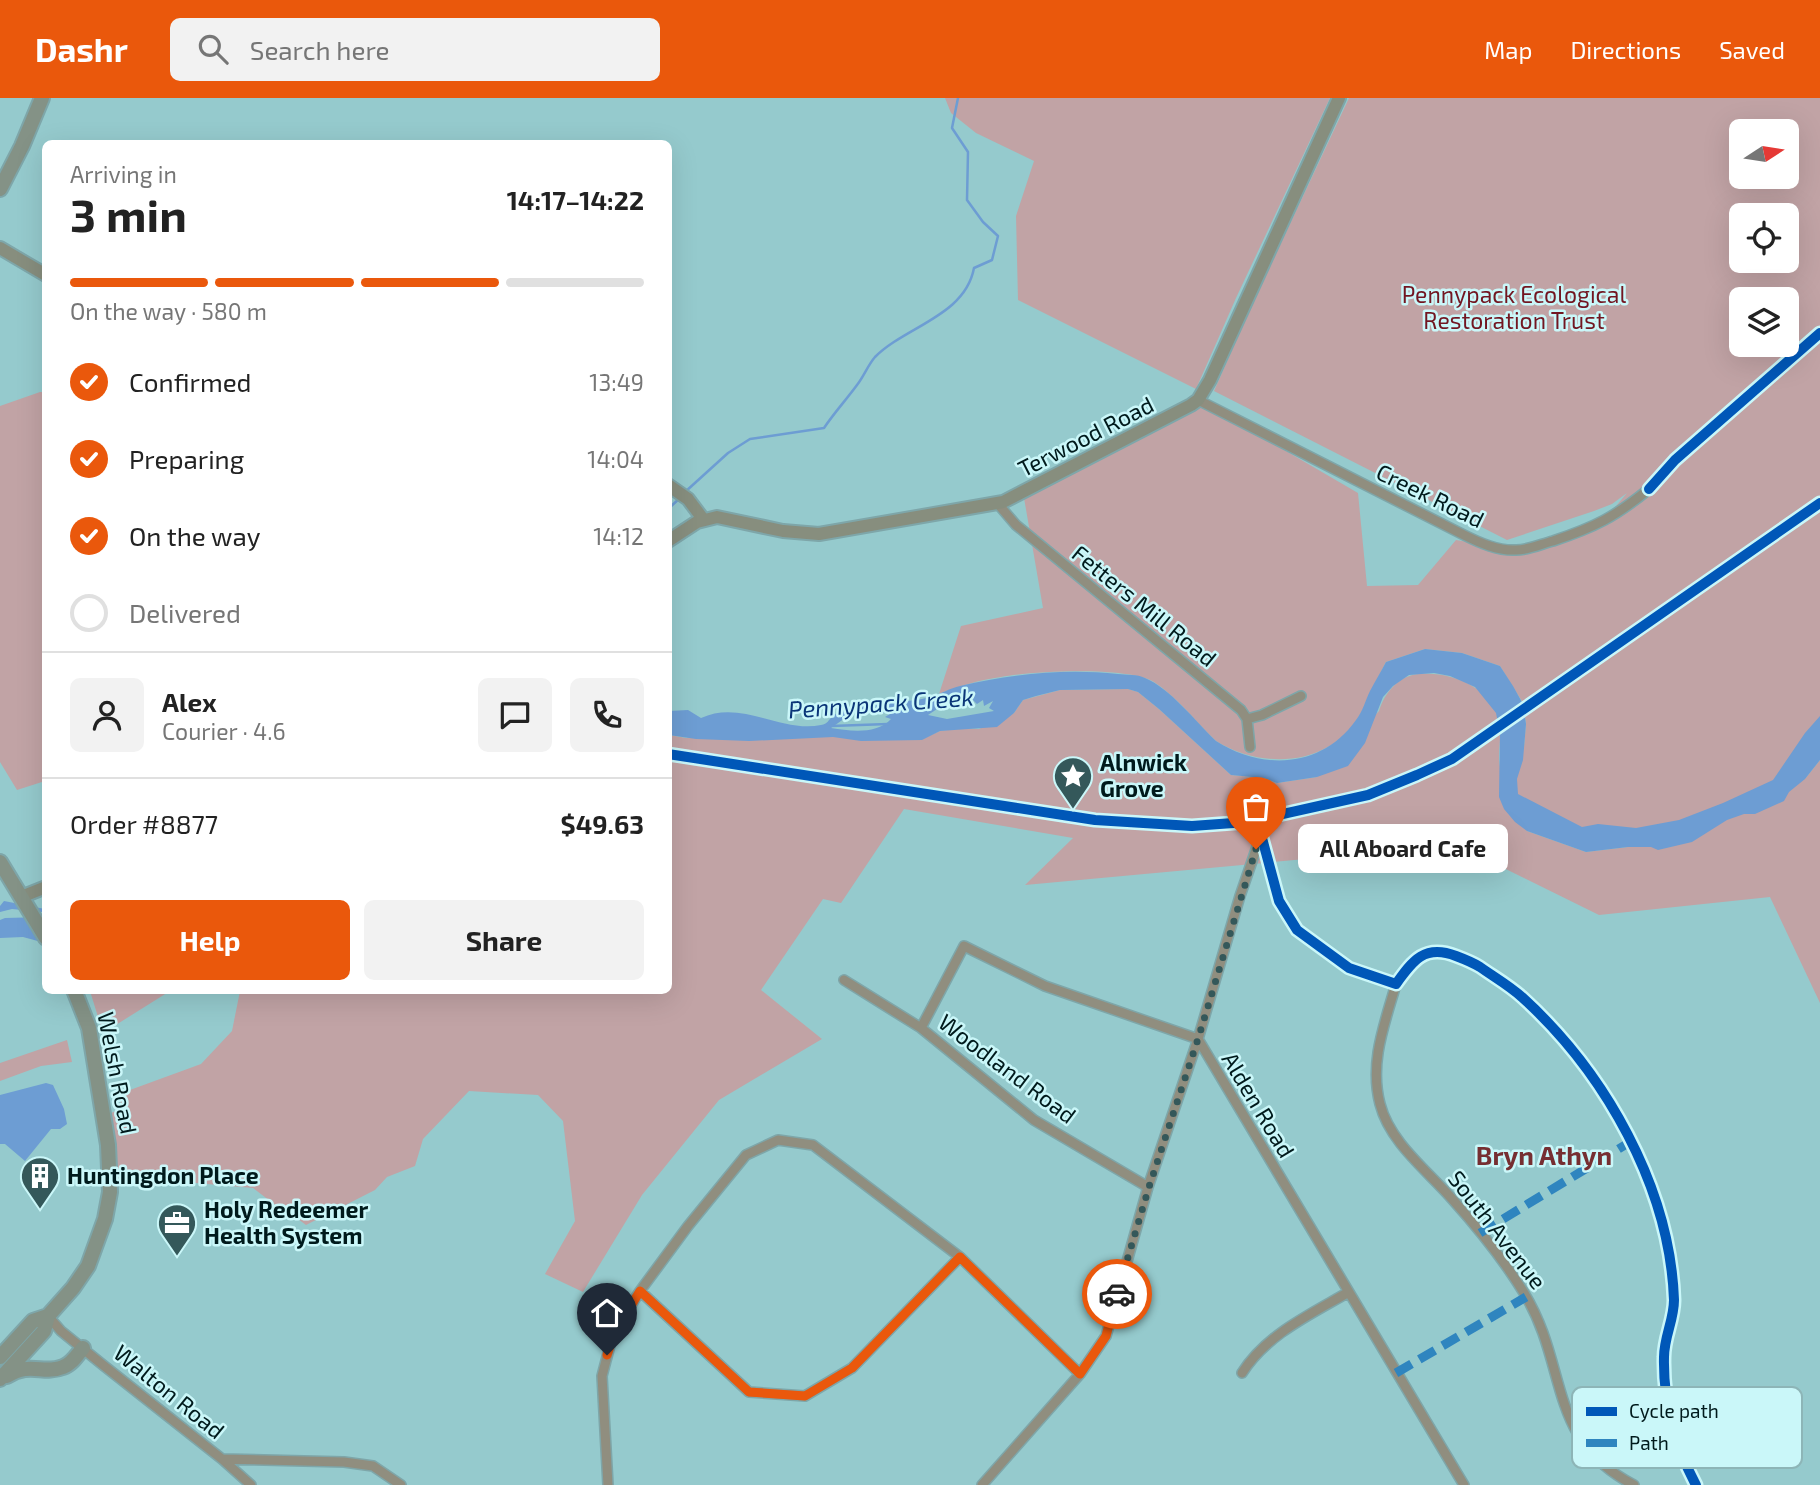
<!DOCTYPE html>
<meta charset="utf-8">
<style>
:root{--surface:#fff;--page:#f2f2f2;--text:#222;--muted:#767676;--line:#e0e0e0;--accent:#ea580c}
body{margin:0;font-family:"Exo 2",sans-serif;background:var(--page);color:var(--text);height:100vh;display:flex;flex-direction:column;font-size:26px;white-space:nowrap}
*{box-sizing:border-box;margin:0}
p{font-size:23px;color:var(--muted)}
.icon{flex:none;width:38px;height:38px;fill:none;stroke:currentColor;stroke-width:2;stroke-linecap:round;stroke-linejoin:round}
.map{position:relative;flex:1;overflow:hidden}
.details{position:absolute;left:42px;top:42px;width:630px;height:854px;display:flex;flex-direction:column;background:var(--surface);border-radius:10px;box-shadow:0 7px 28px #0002}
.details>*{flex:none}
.needle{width:46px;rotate:78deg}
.fabs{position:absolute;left:1729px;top:21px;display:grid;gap:14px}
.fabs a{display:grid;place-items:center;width:70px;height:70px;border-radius:10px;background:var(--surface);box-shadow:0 7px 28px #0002;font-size:35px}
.pin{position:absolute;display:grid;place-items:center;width:60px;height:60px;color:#fff;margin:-72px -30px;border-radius:50% 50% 50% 0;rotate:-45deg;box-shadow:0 0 7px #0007}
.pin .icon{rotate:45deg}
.courier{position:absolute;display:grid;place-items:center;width:70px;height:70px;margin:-35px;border:5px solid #ea580c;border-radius:50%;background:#fff;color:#222;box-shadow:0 2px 9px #0007}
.bubble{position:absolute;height:49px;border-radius:10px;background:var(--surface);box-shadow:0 7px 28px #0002;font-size:23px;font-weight:700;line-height:49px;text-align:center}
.head em{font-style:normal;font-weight:700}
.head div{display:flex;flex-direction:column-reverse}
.head{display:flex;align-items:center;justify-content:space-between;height:119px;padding:0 28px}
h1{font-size:46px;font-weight:700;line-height:52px}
.bar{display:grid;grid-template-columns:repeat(4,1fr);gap:10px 7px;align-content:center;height:84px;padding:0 28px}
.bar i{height:9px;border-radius:5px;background:var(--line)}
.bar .selected{background:var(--accent)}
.bar p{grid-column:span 4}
.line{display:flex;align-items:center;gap:18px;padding:0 28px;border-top:2px solid var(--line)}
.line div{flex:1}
.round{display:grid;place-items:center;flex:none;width:74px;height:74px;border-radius:10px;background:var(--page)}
ol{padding:0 28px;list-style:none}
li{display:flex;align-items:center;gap:21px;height:77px}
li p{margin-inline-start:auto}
li .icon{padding:7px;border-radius:50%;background:var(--accent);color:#fff;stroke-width:4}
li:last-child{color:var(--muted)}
li i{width:38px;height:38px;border:4px solid var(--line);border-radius:50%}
.button{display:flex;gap:14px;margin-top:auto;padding:14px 28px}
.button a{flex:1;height:80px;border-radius:10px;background:var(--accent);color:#fff;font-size:28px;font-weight:700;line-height:80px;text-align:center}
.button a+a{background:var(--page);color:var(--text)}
header{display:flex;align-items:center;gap:42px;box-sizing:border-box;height:98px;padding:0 35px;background:var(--accent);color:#fff}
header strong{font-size:33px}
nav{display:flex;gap:38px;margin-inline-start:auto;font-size:24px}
.search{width:490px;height:63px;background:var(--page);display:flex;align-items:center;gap:18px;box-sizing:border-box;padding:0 24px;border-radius:10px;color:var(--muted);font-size:26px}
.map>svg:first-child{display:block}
.green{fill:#c1a3a5;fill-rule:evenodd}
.water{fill:#6d9dd3;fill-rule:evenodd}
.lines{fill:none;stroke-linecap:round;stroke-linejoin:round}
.stream{stroke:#6d9dd3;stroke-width:2.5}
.street-casing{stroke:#7ea6a9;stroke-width:12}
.secondary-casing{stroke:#7ea6a9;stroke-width:16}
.primary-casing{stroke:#7ea6a9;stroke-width:18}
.street{stroke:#908e7f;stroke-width:9}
.secondary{stroke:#878e7e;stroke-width:12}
.primary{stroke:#849286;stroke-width:14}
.quiet{stroke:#2f85bf;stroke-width:9;stroke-dasharray:18 9;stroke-linecap:butt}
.cycleway-casing{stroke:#caf7f9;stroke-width:15}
.cycleway{stroke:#0057b8;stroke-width:10}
.done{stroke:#34585a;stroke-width:7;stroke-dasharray:0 12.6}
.route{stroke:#ea580c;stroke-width:9}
.labels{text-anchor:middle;stroke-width:5;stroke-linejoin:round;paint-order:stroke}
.park-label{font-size:23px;fill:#721621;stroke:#caf7f9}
.street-label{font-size:23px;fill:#001a1c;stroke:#caf7f9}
.poi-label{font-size:23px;font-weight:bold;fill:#001a1c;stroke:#caf7f9;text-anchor:start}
.water-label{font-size:24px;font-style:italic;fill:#0a3578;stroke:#caf7f9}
.quarter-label{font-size:26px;font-weight:bold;fill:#762f32;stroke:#caf7f9}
.key{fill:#caf7f9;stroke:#8db5b7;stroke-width:2}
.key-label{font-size:19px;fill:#001a1c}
</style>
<header>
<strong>Dashr</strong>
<div class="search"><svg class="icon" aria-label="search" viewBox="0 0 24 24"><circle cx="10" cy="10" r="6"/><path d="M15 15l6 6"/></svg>Search here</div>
<nav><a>Map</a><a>Directions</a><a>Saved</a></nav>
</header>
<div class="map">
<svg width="1820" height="1387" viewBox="0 0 1820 1387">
<rect width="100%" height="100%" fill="#95cacd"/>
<path class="green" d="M945,0h385l-94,200 -40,91 -178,-89 -2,-84 18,-55 -58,-28 -25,-20z
M1349,0h471v656l-15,25 15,-19v243l-50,-106 -171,18 -142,-70 -432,40 48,-47 -169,-29 -63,94 -18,-4 -62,91 61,49 -103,61 -77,95 -59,97 -38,-18 30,-53 -12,-100 -25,-26 -69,-4 -46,48 -8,27 -28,11 -12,13 -69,35 -12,-9 -3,1 -38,-29 -69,-6 -66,1 -11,-68 15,-7 -3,-14 82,-30 31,-33 8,-40 428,-1 1,-255 17,3 245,-3 9,-4 21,-3 18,1 35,-16 9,-13 37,-10 68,-1 10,3 21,17 72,66 33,3 13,5 40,-6 62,-66c6,-19 20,-36 41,-37 32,-3 73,14 80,49 2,14 -3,30 0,44 3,18 19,46 27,64l59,21 42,-5h46c-51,-7 -131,-14 -162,-60l12,-40 2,-23 -3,-21 -23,-37 -38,-13 -37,-4 -39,13c-9,16 -15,33 -24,49 -28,55 -98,60 -146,30 -20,-19 -39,-44 -62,-59 -26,-16 -122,-11 -153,-5 -21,3 -43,9 -62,17l22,-68 82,-18 -20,-116 175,-92 160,93 9,93 51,-1 38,-45 65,11 79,-26 27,-32 -15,11 -18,7 -87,29 -293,-149 38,-86zM1741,33h46v46h-46zM1741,117h46v46h-46zM1741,201h46v46h-46z
M40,294h6l-1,389 -28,9 -17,-28v-356z
M90,893v-1l80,1 -67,42z
M67,942l5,22 -31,4 -41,15v-18z"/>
<path class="water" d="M1425,551l37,4 38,13 13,20 10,18 3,20 -3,36 -6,19 1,15 64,33 16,-3 38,4 43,-8 44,-17 50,-23 32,-47 15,-17v44l-15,19 -16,13 -5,9 -29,13h-11l-17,6 -35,22 -34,8 -7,-3h-23l-42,5 -59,-21 -12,-9 -11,-13 -5,-12 1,-64 -4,-20 -21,-26 -25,-11 -16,-3 -25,2 -16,11 -10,11 -18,46 -17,23 -31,11 -40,6 -13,-5 -33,-3 -72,-66 -21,-17 -10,-3 -68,1 -24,6 -13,4 -9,13 -17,14 -57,4 -18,9 -61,1 -28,-4 -84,4 -53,-2 -27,-4v-24l19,-1 13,8c40,-19 80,15 120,7 7,-1 7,-5 12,-9 6,-5 16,-8 24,-10 24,-6 49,-2 73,-9 11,-3 20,-9 30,-11 52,-12 105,-18 158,-12 9,1 19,0 27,4 25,10 51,44 71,63 47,30 106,27 140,-21 7,-9 9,-19 14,-29 5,-10 11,-19 16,-29zM966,595l11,11 6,-4 1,6 9,-5 -4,7 5,3 -47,8 -19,-4 30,-20zM865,611h13l6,4 8,-2 1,1 -8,5 6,2c-15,16 -41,12 -60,9l24,-17z
M4,803l41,8v34l-22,-6 -23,1v-18l5,-2 39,-1 -2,-5 -30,-3 -12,3v-6z
M46,985l7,2 11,24 3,15 -7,5h-9l-26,32 -20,-17h-5v-49z"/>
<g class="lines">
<path class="stream" d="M685,394l43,-39 22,-14 74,-11c10,-15 22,-28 33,-43 7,-9 11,-20 18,-28 31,-31 90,-41 99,-89l18,-8 6,-24 -15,-14 -16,-22 1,-48 -16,-24 6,-30
M668,411l12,-11
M831,628l57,-2"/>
<g class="street-casing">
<path id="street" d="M1198,302l266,135c16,8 34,16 52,15 13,0 25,-6 37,-9 42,-14 62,-24 96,-52
M998,406l18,21 225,185 6,9 3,28
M1247,621l15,-4 39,-19
M1259,729l20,74 18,29 52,38 47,16c17,-24 29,-40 60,-28 8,3 16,6 24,11 14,10 30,19 43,31 82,75 147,189 151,302 0,20 -10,37 -10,57 -1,44 11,89 32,128
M844,882l77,48 113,92 114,67
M1396,886c-11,39 -27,78 -16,120 10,39 48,67 73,96 26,29 51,60 71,93 45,73 22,147 110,192
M921,930l43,-82 81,40 153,53 266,446
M640,1193l109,101 56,4 47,-28 108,-111
M48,1218l13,15 42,34 119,94 122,3 29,4 28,19
M1242,1275c24,-38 67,-58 105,-80
M222,1361l29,26
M608,1387l-6,-109 11,-42 27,-43 48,-65 58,-71 32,-15 35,5 147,112 120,117
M982,1387l98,-111 26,-38 42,-149 50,-148 42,-143 20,-58"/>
</g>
<g class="secondary-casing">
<path id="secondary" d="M0,150l46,27
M668,387l20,14 15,20
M668,443l29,-19 20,-5 66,14 36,3 184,-32 188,-97 7,-5 12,-20 129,-282
M21,799l25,-10"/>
</g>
<g class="primary-casing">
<path id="primary" d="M0,91l22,-43 20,-48
M0,764l46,76
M0,1259l33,-36 15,-5
M7,1278c23,-15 36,-1 56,-9 9,-3 14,-12 20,-19
M0,1281l44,-48 4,-15 25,-28 15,-22 17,-47 5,-27 -2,-47 -19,-117 -15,-38"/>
</g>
<use href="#street" class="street"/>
<use href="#secondary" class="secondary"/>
<use href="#primary" class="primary"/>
<path class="quiet" d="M1480,1135l150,-91
M1396,1275l130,-76"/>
<g class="cycleway-casing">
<path id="cycleway" d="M1649,391l26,-29 145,-127
M668,656l427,66 97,6 55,-4 121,-27 49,-20 35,-16 368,-256
M1259,729l20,74 18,29 52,38 47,16c17,-24 29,-40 60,-28 8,3 16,6 24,11 14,10 30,19 43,31 82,75 147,189 151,302 0,20 -10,37 -10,57 -1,44 11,89 32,128"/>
</g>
<use href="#cycleway" class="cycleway"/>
</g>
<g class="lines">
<path class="done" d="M1117,1196l32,-107 49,-148 58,-190"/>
<path class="route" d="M607,1257l7,-21 26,-43 109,101 56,4 47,-28 108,-111 120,117 26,-38 11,-42"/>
</g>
<defs>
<g id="sight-pin" transform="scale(2.0125)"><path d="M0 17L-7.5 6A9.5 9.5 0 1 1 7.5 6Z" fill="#34585a" stroke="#caf7f9"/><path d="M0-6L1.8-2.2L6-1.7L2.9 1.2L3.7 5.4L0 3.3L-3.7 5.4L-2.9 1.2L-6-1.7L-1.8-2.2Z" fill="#fff"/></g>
<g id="building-pin" transform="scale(2.0125)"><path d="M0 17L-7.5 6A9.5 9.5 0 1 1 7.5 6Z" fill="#34585a" stroke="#caf7f9"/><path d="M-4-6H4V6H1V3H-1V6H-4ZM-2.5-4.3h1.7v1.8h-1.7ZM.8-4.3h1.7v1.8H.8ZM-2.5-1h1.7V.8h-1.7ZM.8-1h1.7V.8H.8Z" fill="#fff"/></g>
<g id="office-pin" transform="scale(2.0125)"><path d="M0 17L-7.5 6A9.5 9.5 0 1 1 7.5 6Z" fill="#34585a" stroke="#caf7f9"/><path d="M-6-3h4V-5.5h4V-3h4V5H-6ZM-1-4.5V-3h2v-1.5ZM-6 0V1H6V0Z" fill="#fff"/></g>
</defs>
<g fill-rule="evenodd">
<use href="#sight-pin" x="1073" y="678"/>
<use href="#building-pin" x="40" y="1078"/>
<use href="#office-pin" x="177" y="1125"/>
</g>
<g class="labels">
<g class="park-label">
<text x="1514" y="205">Pennypack Ecological<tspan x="1514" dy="26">Restoration Trust</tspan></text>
</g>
<g class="street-label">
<text transform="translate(1086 339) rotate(-27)" y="8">Terwood Road</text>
<text transform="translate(1430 398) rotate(26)" y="8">Creek Road</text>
<text transform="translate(1144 508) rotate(39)" y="8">Fetters Mill Road</text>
<text transform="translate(1007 971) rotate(37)" y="8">Woodland Road</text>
<text transform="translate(117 975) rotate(79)" y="8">Welsh Road</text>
<text transform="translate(1258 1007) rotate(59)" y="8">Alden Road</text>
<text transform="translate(1497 1132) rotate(52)" y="8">South Avenue</text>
<text transform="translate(169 1294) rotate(39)" y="8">Walton Road</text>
</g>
<g class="poi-label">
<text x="1100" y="673">Alnwick<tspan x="1100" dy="26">Grove</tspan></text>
<text x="67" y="1086">Huntingdon Place</text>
<text x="204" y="1120">Holy Redeemer<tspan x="204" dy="26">Health System</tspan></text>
</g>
<g class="water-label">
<text transform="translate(881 606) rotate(-4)" y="8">Pennypack Creek</text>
</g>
<g class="quarter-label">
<text x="1544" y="1067">Bryn Athyn</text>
</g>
</g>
<rect x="1572" y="1289" width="230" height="81" rx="10" class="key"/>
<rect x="1586" y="1309" width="31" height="9" fill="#0057b8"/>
<rect x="1586" y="1341" width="31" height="8" fill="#2f85bf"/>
<g class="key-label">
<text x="1629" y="1320">Cycle path</text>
<text x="1629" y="1352">Path</text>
</g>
</svg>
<div class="fabs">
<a><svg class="needle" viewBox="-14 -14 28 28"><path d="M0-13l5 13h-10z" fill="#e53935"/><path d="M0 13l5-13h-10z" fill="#767676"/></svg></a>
<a><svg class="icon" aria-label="locate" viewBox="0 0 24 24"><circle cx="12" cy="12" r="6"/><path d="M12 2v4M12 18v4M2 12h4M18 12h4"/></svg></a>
<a><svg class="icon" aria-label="layers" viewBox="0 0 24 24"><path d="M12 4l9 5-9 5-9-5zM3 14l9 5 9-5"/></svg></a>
</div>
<div class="pin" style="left:1256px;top:751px;background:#ea580c"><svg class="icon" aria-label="bag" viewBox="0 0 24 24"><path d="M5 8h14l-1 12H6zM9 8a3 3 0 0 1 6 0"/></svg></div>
<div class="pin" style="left:607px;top:1257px;background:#1f2937"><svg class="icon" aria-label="home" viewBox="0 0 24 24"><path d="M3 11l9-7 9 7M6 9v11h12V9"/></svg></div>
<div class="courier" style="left:1117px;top:1196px"><svg class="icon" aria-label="car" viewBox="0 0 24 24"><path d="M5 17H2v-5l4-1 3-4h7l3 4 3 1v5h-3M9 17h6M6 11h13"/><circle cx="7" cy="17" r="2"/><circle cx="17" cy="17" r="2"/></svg></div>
<div class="bubble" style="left:1298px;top:726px;width:210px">All Aboard Cafe</div>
<section class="details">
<div class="head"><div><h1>3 min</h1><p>Arriving in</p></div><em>14:17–14:22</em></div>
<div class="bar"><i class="selected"></i><i class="selected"></i><i class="selected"></i><i></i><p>On the way · 580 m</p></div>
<ol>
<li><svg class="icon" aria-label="check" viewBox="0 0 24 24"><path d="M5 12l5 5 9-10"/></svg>Confirmed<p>13:49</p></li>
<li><svg class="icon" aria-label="check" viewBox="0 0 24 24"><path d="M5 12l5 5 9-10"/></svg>Preparing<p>14:04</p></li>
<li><svg class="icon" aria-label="check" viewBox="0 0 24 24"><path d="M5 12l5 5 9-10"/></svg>On the way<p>14:12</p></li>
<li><i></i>Delivered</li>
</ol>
<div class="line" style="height:126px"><a class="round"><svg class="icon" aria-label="person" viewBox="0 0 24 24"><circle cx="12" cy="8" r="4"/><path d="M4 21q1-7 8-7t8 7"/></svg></a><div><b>Alex</b><p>Courier · 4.6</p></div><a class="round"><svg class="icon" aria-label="chat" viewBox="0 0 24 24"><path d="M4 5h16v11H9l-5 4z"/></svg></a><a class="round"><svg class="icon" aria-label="phone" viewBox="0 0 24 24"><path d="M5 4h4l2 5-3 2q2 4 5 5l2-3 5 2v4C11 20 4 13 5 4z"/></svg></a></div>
<div class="line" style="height:91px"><div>Order #8877</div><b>$49.63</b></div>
<div class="button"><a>Help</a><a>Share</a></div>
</section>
</div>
